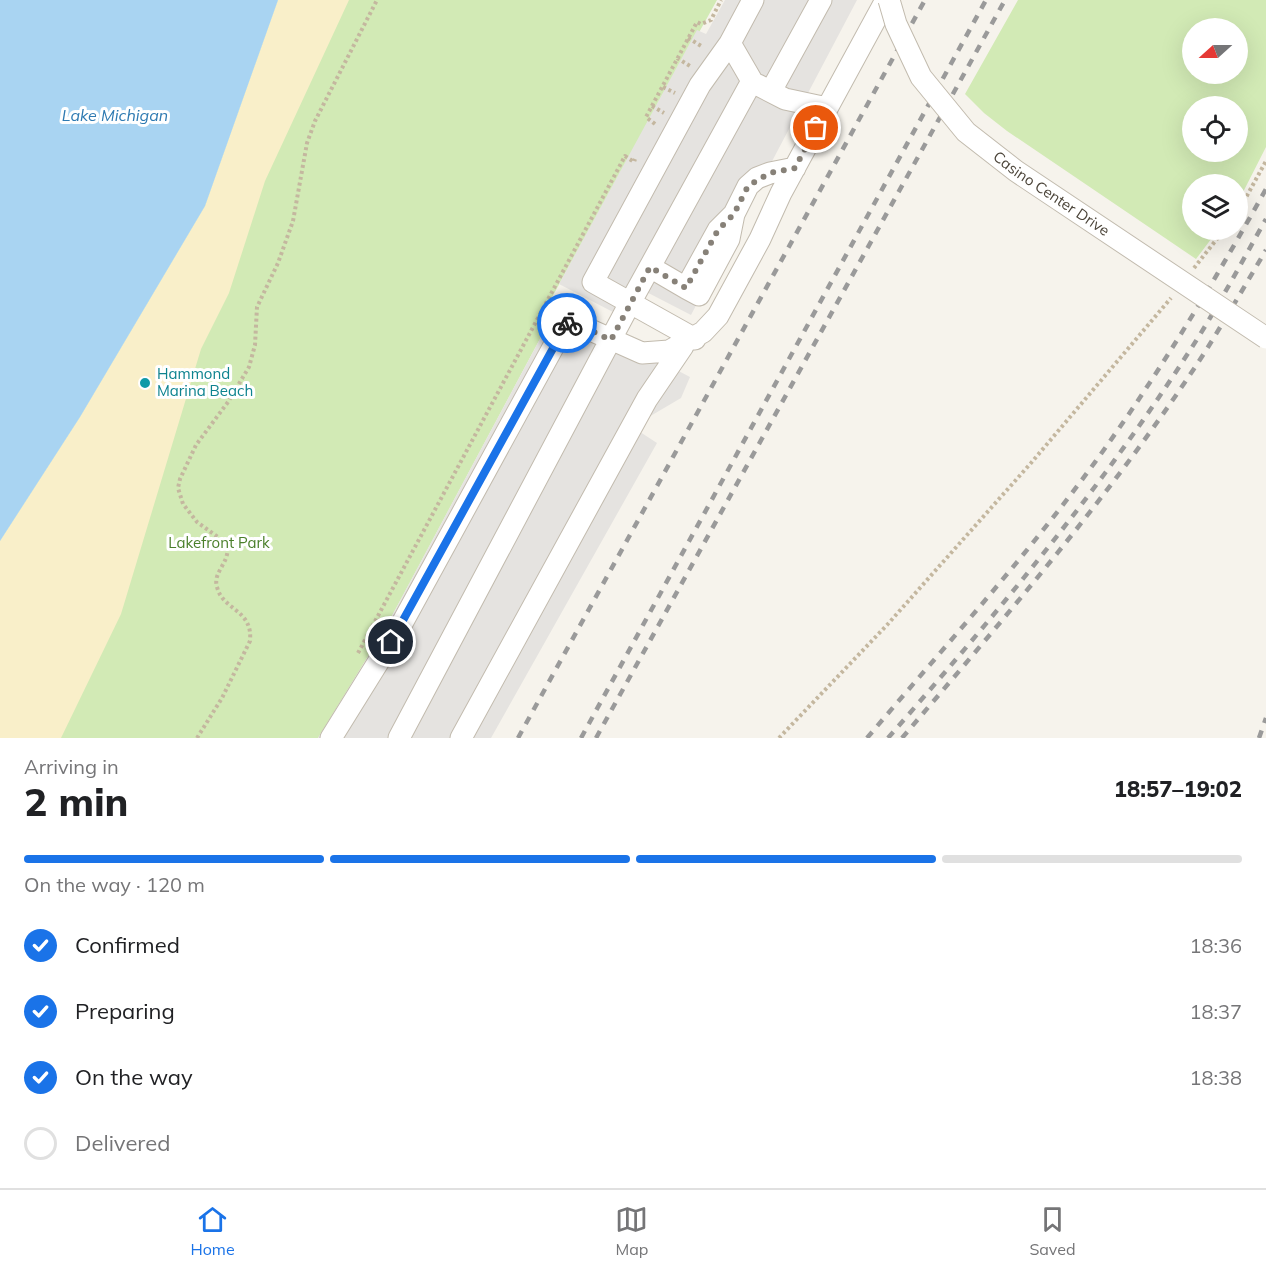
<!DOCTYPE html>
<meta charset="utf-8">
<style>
:root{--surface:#fff;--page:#f6f6f6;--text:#202124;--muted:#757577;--line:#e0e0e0;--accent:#1a73e8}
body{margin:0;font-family:Mulish,sans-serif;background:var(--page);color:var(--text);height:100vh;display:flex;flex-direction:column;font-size:22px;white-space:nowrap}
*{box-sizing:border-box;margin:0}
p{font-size:20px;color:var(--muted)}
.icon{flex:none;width:33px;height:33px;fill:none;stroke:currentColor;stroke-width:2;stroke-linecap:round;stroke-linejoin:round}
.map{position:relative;height:738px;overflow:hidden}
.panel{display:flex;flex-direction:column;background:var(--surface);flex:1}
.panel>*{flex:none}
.needle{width:39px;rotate:249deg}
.fabs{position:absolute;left:1182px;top:18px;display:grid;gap:12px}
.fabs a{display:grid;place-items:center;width:66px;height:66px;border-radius:50%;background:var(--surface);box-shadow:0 6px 24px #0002;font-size:30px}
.pin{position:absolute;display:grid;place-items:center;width:51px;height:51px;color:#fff;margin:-26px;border:3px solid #fff;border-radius:50%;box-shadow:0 2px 6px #0007}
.courier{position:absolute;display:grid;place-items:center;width:60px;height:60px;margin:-30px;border:4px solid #1a73e8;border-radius:50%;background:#fff;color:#222;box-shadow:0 2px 8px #0007}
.summary em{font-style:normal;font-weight:800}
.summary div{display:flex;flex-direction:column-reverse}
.summary{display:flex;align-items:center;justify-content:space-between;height:102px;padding:0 24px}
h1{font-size:39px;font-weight:800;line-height:45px}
.bar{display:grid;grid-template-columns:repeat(4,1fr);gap:9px 6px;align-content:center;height:72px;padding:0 24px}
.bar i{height:8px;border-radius:4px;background:var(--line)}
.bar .active{background:var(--accent)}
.bar p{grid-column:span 4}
ol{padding:0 24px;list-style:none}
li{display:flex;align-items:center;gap:18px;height:66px}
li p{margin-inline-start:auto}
li .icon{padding:6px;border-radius:50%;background:var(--accent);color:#fff;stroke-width:4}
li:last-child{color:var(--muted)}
li i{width:33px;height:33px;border:3px solid var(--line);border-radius:50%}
.menu{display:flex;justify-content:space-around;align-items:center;height:84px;border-top:2px solid var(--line);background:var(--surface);font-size:16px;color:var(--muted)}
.menu a{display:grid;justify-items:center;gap:3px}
.menu .active{color:var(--accent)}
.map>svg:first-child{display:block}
.green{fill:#d2eab5;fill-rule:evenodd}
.sand{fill:#f9efc9}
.parking{fill:#e5e3e0}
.water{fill:#a9d4f2}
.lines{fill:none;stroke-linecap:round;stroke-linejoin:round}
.minor-casing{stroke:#c2bbae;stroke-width:23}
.path{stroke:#c4b79f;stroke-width:4;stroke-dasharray:3 3;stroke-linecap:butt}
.minor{stroke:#fff;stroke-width:21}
.rail{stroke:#9a9a9a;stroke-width:4.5;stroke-dasharray:8 8;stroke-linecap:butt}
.minor-bridge-casing{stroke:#c2bbae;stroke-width:23;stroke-linecap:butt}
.minor-bridge{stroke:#fff;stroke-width:21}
.done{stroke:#878178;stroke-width:6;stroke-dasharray:0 10.8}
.route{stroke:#1a73e8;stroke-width:8}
.culture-dot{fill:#0f9aa8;stroke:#fff;stroke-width:2}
.labels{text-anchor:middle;stroke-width:6;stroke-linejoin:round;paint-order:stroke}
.street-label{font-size:15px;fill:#4b4439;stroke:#fff}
.culture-label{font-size:15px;fill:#0d838f;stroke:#fff;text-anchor:start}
.park-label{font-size:15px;fill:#4a7f2a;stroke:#fff}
.water-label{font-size:16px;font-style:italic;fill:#2e7ab2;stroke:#fff}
</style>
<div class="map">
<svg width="1266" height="738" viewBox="0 0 1266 738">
<rect width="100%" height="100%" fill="#f6f3ec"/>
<path class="green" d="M278,0h439l-166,299 6,8 -171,320 -68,111h-318v-197l80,-124 125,-211z
M1018,0h248v147l-28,55v-18h-46v46h26l-22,29 -189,-128 -23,-18 -19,-19zM1192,28h46v46h-46zM1192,106h46v46h-46z"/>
<path class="sand" d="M278,0h71l-84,181 -36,112 -28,56 -80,265 -60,124h-61v-197l80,-124 125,-211z"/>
<path class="parking" d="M725,0h132l-166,315 -62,-32 -16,29 -54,-28 138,-254 9,4z
M557,307l133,70 -9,21 -39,23 -5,9 20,13 -166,295h-173l68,-111z"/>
<path class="water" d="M0,0h278l-73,206 -125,211 -80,124z"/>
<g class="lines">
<g class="minor-casing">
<path id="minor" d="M758,85l27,14 42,9
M771,91l50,-91
M650,267l36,21 32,-58 16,-16 14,-28 9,-8 13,-5 25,-5
M686,288l13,7 30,-56 5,-25
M695,339l-102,-57 107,-197 30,-42
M331,738l69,-111 168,-307 74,33 27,-2 34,-19 15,-16 42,-77 21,-46 105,-193
M399,738l231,-435 122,-222 -22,-38 23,-43
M461,738l186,-339 36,-53"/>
</g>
<path class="path" d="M688,38l15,9
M677,58l13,8
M663,87l12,6
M652,106l12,7
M655,124l-9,-7 51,-95 4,2 10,-4 10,-20
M1238,212l28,-51
M1194,268l30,-38
M358,653l267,-497 9,6 1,-3
M197,738l25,-40 28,-57c3,-32 -27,-30 -33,-54 -5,-16 16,-26 9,-44l-29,-21 -14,-18 -5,-16 2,-9 16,-34 32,-43 21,-35 6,-22 2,-38 21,-44 15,-42 14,-78 8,-22 62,-121
M779,738l108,-113 144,-162 140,-165"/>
<use href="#minor" class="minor"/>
<path class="rail" d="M518,738l407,-738
M581,738l405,-738
M596,738l409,-738
M867,738c78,-92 160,-182 231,-280 62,-86 116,-176 168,-269
M888,738c105,-120 208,-243 295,-377 30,-45 56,-94 83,-142
M902,738c106,-124 214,-249 303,-386 21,-34 41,-68 61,-102
M1259,738l7,-20"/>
<g class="minor-bridge-casing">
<g id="minor-bridge">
<path id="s1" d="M889,0l7,24 25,53 45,55 50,39 250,167"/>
</g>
</g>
<use href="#minor-bridge" class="minor-bridge"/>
</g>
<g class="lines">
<path class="done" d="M567,323l1,-3 43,20 39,-73 36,21 32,-58 16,-16 14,-28 22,-13 25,-5 21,-40"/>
<path class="route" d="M391,642l176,-319"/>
</g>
<circle class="culture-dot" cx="145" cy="383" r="6"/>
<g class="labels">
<g class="street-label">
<text dy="5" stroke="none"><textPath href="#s1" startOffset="260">Casino Center Drive</textPath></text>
</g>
<g class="culture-label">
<text x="157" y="379">Hammond<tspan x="157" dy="17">Marina Beach</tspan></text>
</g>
<g class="park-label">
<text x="219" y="548">Lakefront Park</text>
</g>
<g class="water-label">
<text x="115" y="121">Lake Michigan</text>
</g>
</g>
</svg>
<div class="fabs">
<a><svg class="needle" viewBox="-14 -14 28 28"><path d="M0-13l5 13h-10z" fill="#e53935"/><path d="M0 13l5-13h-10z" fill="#757577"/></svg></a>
<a><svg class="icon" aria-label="locate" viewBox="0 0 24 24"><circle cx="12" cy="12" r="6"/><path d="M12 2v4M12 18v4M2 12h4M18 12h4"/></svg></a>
<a><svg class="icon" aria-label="layers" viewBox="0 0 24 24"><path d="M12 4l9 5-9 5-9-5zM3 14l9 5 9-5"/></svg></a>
</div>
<div class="pin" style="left:816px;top:128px;background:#ea580c"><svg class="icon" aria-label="bag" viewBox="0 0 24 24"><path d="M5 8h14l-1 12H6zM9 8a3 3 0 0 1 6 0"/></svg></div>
<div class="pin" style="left:391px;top:642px;background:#1f2937"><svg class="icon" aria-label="home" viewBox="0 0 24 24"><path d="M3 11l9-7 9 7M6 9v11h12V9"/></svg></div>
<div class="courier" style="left:567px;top:323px"><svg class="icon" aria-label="bike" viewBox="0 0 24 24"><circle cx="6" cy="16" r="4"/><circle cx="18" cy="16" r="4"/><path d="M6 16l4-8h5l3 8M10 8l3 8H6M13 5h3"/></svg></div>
</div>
<section class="panel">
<div class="summary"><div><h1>2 min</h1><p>Arriving in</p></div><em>18:57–19:02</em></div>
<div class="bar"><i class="active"></i><i class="active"></i><i class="active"></i><i></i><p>On the way · 120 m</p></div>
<ol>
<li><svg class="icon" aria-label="check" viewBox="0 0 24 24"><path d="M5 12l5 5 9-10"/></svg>Confirmed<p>18:36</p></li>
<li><svg class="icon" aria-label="check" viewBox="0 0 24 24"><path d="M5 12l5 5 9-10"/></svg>Preparing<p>18:37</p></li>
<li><svg class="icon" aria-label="check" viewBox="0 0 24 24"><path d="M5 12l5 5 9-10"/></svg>On the way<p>18:38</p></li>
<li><i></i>Delivered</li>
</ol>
</section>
<nav class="menu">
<a class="active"><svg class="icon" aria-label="home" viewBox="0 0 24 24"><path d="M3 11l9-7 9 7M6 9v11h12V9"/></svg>Home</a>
<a><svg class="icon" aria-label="map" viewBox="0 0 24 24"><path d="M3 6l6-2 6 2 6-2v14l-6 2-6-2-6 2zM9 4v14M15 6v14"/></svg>Map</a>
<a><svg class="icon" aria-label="saved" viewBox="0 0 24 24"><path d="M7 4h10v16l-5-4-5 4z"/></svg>Saved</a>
</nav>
